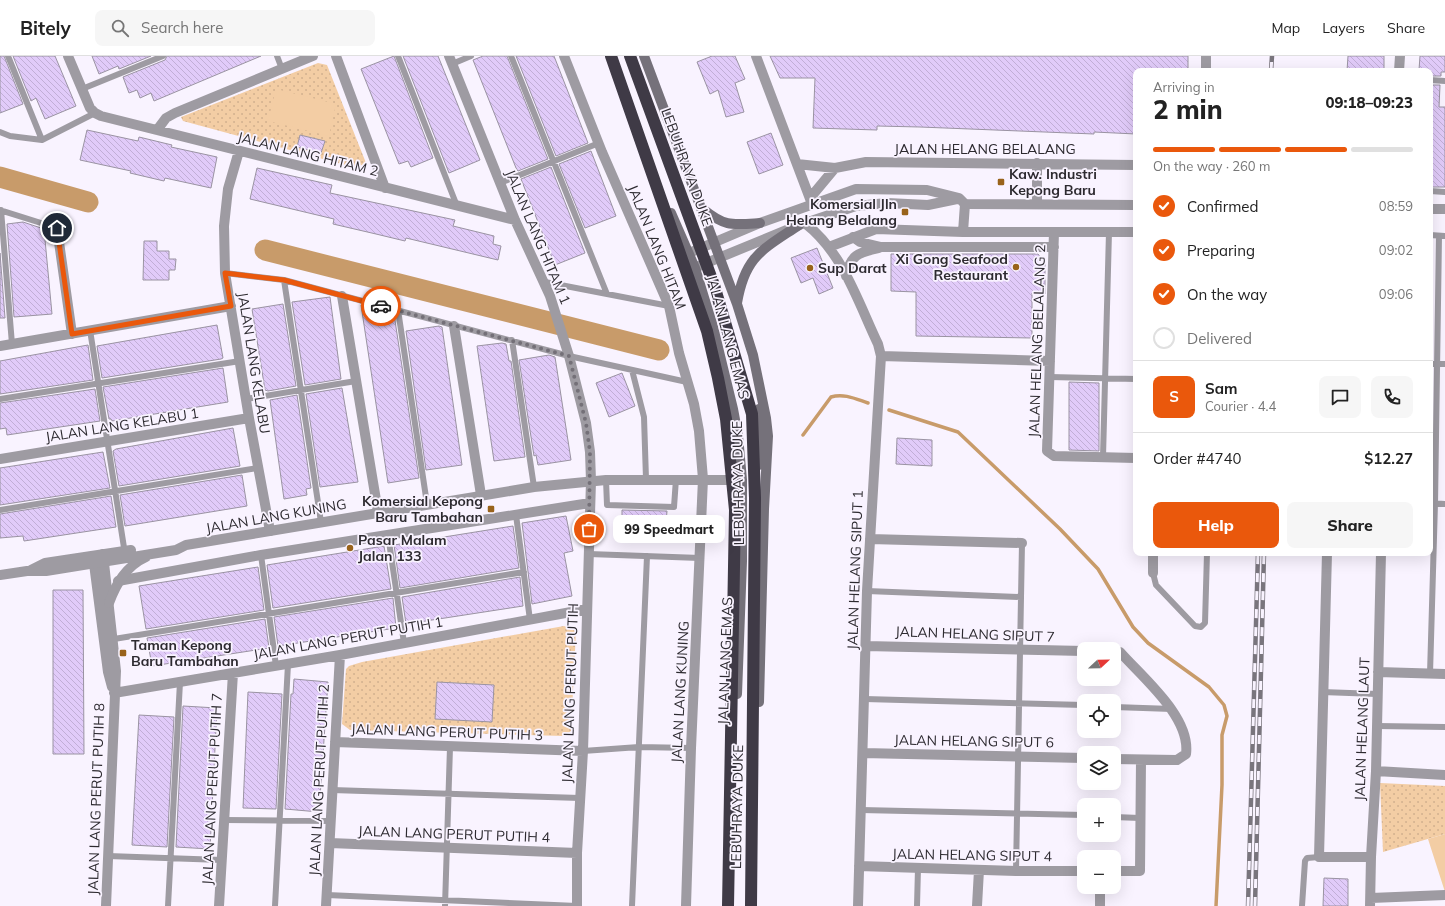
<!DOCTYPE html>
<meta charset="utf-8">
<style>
:root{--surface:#fff;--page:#f6f6f6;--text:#222;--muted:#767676;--line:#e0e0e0;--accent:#ea580c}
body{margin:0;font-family:Mulish,sans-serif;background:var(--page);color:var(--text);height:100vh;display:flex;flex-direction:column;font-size:15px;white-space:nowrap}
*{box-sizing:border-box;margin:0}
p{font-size:13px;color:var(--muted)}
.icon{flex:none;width:22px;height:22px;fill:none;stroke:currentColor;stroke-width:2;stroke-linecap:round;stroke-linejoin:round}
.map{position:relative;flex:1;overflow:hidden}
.sheet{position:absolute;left:1133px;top:12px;width:300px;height:488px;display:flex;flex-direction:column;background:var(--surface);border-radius:8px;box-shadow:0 4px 16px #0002}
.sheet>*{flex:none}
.needle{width:26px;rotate:68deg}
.buttons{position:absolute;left:1077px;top:586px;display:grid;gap:8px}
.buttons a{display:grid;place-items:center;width:44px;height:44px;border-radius:8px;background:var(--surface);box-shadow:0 4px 16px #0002;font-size:20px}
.pin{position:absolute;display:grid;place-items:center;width:34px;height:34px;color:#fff;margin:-17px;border:2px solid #fff;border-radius:50%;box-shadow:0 1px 4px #0007}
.courier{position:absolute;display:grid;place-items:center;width:40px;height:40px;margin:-20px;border:3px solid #ea580c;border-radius:50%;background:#fff;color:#222;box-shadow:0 1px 5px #0007}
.bubble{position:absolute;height:28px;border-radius:8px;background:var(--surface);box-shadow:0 4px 16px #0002;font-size:13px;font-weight:800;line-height:28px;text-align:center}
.summary em{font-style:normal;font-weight:800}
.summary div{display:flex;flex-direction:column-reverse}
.summary{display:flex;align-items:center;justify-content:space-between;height:68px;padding:0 20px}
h1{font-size:26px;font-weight:800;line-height:30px}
.bar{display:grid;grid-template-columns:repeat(4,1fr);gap:6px 4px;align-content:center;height:48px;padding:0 20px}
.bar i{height:5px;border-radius:3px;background:var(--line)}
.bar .selected{background:var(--accent)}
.bar p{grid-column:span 4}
.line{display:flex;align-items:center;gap:10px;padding:0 20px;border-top:1px solid var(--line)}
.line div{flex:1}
.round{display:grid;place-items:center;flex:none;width:42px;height:42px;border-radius:8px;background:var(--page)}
ol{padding:0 20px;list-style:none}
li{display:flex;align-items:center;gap:12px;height:44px}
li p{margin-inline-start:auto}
li .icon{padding:4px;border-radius:50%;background:var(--accent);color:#fff;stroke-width:4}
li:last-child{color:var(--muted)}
li i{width:22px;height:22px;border:2px solid var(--line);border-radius:50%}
.button{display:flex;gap:8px;margin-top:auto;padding:8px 20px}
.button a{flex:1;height:46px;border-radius:8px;background:var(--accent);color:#fff;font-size:16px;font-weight:800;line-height:46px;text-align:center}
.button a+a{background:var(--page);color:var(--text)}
header{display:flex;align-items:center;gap:24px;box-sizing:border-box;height:56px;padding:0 20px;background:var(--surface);border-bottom:1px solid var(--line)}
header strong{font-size:19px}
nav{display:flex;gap:22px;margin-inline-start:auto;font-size:14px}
.search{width:280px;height:36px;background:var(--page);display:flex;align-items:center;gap:10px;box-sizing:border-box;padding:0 14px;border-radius:8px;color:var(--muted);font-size:15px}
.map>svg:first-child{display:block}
.green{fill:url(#green-dots);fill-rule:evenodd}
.pitch{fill:#f3cda4}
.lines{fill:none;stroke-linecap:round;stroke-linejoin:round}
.stream{stroke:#c89b6a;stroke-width:3.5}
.river{stroke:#c89b6a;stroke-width:21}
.building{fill:url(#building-back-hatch);stroke:#9a93a2}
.service{stroke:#9e9ba2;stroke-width:6}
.minor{stroke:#9e9ba2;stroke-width:10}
.tertiary{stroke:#9e9ba2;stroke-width:10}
.secondary{stroke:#75717a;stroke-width:10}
.motorway{stroke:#3f3a46;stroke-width:12}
.rail-casing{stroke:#79757d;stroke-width:4.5}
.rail{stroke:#f9f3ff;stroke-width:3;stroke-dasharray:9;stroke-linecap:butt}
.done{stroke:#747078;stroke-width:4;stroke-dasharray:0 7.2}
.route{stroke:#ea580c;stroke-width:5}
.poi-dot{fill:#99631b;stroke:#f9f3ff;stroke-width:1.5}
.labels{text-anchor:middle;stroke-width:3.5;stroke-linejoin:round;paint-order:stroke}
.street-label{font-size:14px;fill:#2d2a30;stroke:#f9f3ff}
.poi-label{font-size:14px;font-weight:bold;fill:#2d2a30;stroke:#f9f3ff;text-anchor:start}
</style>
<header>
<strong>Bitely</strong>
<div class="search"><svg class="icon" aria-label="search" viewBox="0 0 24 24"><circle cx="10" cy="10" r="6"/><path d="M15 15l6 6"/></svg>Search here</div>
<nav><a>Map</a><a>Layers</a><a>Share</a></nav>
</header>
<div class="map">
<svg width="1445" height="850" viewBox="0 0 1445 850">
<defs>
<pattern id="green-dots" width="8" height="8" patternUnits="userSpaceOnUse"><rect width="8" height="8" fill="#f3cda4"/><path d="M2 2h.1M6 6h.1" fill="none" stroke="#d1b08e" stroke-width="1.8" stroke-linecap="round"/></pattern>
<pattern id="building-back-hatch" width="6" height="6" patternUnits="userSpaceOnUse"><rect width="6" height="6" fill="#e1cbf9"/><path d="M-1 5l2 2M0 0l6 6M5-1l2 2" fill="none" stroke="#c1aed6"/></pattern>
</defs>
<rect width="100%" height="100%" fill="#f9f3ff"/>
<path class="green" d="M318,7l9,2 39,98 -10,5 -173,-47 -2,-4zM300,79l25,6 -4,12 -24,-6z
M564,570l12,5 -5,100 -7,5 -214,-6 -8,-6 4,-55 3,-3 13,-4z
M1380,727l65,3v48l-62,18z"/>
<path class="pitch" d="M276,33l60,15 -7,32 -61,-15z
M1445,778v58l-17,-53z"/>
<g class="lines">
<path class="stream" d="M889,354l69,22 102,97 38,40 35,58 15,16 61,44 15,18 3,11 -5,19v50l-6,121
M803,379l28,-38c13,-4 25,2 37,6"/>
<path class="river" d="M0,121l88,25
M265,194l394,100"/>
</g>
<path class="building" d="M0,0h4l19,48 -23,9z
M13,0h42l21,50 -31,13 -9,-21 -5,3z
M92,0h59l-32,13 -1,-3 -19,8z
M167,0h94l-107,45 -3,-8 -11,5 -3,-8 -8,3 -6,-16 42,-17z
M394,0l39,102 -22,9 -3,-6 -9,3 -38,-95z
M403,0h35l42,104 -31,13z
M483,0h24l41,103 -30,12 -2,-3 -43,-108z
M516,0h38l34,87 -32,13z
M712,0h23l10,23 -10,4 9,29 -18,5 -8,-27 -8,4 -13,-32z
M770,0h418v15h-52v63l-42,-2v2l-174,-7 -43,-1v4l-64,-2 2,-50h-35z
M1348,0h36v15h-37z
M1420,0h25v16h-4v4h-11v-5l-11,-1z
M1430,29h10l-1,22h6v80h-15z
M87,74l51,11 1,-4 33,8 -1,2 46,10 -6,31 -46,-10 -1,3 -34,-8 1,-2 -51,-11z
M771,77l12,32 -24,9 -12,-32z
M300,79l25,6 -4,12 -24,-6z
M591,95l25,65 -31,12 -26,-64z
M551,111l34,86 -30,12 -34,-86z
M257,112l75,17 -2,8 125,27 -2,6 41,10 -1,8 8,2 -3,14 -92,-22 -1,3 -29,-7 -43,-10 1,-5 -84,-20z
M23,166l21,7 8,85 -38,3 -7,-93z
M144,185h13v10h12v8h7l-1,11h-6v10h-26z
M817,192l16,40 -14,6 -6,-16 -12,5 -10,-25z
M0,197l5,65h-5z
M891,198h147l7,9v31l-13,-1v45l-116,-2v-44l-25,-1z
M330,241l11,82 -36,6 -13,-83z
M283,248l13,82 -28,5 -3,-1 -13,-81z
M361,249l15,4 1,4 8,-1 9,2 25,164 -31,5z
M217,269l6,33 -2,1 -119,19 -5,-32z
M439,270l3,1 20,138 -36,5 -20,-139z
M502,287l4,1 3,17h2l14,96 -31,4 -17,-115z
M88,289l5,35 -93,14v-33z
M549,299l6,2 16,103 -33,5 -2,-10 -2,1 -15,-96z
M223,312l5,34 -116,19 -1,-2h-2l-6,-32z
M622,317l13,33 -26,11 -13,-34z
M1069,326l30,1v68l-30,-1z
M342,332l16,94 -38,5 -14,-93z
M95,333l5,32 -93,14 -1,-7 -6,1v-26z
M297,339l14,93 -5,1 1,6 -23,4 -14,-99z
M233,372l7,38 -121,20 -6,-35 3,-2z
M897,382l35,2v26l-36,-2z
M103,396l7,36 -110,17v-37z
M242,419l5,31 -122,20 -5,-31z
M111,440l5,31 -92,14 -1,-5 -23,2v-24z
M622,454l45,1 -1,12 -14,-1 -1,13 -16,-1 1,-13 -14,-1z
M566,460l7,35 -9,2 8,43 -40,8 -10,-81z
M513,470l6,42 -119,20 -6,-43z
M384,490l7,43 -118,19 -6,-43z
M258,511l6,43 -118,19 -7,-43z
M520,521l3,29 -117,18 -4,-27z
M53,534h30l1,164h-31z
M393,542l3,30 -118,18 -4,-29z
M265,563l4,29 -117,18 -5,-28z
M294,623l34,3 -9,130 -34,-3 6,-115h2z
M437,626l57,3 -2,37 -57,-3z
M248,636l34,2 -6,115 -33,-1z
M183,650l34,2 -7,141 -34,-2z
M139,659l35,2 -7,130 -35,-2z
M1324,822l24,1v27h-25z"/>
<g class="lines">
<path class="service" d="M8,0l34,84
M277,0l5,13
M398,0l59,150
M511,0l96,238
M452,8l19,-8
M1430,24l15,1
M82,33l81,-33
M0,76l10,4 32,4 53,-27
M500,127l99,-40
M1430,135l15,1
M0,154l57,18
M1,154l11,134
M1430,179l15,1
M225,217l59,7 285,76 118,26
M284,224l37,242
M545,226l124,24
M398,254l29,194
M90,274l35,224
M512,284l22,147
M1430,308h15
M632,314l12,47 2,62
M1050,321l86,2
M0,343l240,-38
M246,343l110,-18
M1103,401l6,-225
M606,424l1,25 67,2 2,-28
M1430,447l15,1
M0,454l258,-42
M516,459l14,105
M388,479l16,108
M589,498l111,4
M261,499l15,111
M1153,517l3,12 39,41 6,1 4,-4 2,-70
M867,535l154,6
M114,583l410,-67
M1430,618l5,-171 4,-267
M1322,636l55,2
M865,643l219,6
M1114,651l58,2
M1377,670l68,1
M583,695l56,-4 52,1
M332,734l248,8
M861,754l223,5
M1114,761l26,1
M224,764l107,1
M108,800l114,4
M1016,815l6,-328
M327,839l250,11
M168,850l12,-224
M275,850l13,-242
M445,850l5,-159
M632,850l15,-350
M917,850l1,-38
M1302,850l3,-45 2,-3 12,-1"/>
<path class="minor" d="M68,0l22,52 5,5 6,3 414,104
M336,0l49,132
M449,0l66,164 35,76 19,60 17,67 4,29 1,29 -8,270 -6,102v53
M564,0l38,96 67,154 10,47 15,51 5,27 4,48 -12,269 -5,158
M756,0l56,148
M1206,0v15
M1399,15l1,-15
M157,74l9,-12 9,-5 138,-57
M239,95l-11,38 -4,37 1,47 24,145 21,113
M797,108l38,4 31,-6 270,3
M810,142l25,-30
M1037,148v-41
M806,168c37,29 52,78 72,120l3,12 -14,235 -9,315
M57,172l15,106
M963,176l2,-28
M1054,176l-7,219 7,5 82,2
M853,181l7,5 21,5h173
M829,191l47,-18 87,3h173
M846,220c5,-22 12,-23 33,-28
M342,240l36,216
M454,270l27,169
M0,290l231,-40
M881,300l169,5
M0,403l249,-41
M870,483l152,4
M1327,497l-8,304h52
M103,498l13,117 -10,235
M93,500l15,116 4,15
M1153,517v-20
M118,525l143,-26 329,-52
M866,590l218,5
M1114,596h6c23,26 71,65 66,102l-9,6 -63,-1
M1378,616l67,2
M114,637l226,-38 247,-46
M335,686l248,9
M863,697l221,5
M1376,715l69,4
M330,787l247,10
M859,810l157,5h68
M1114,815h26l1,-111
M1371,842l74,-3
M219,850l14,-233
M326,850l14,-251
M977,850l2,-36
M1100,850v-19
M1370,850l1,-49 5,-86 5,-218"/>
<path class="tertiary" d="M1430,153h15
M689,197l71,-30 96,-34 71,1 32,8 6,6 171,1
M699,210l100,-41 57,-19 31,-3 41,2 29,-6
M31,514l14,-7 86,-13
M0,519l27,-4h19l130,-21 10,-5 348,-58 72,-7h134
M109,547c7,-19 17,-37 37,-46"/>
<path class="secondary" d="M644,0l93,248 16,51 13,63 2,18 -4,73 -5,193
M703,153c22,18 29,16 57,14
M671,157l24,55 18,59 20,82 5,27 4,44v81l-5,133
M737,247c8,-47 25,-53 62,-78
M759,409v-56"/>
<path class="motorway" d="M611,0l96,275 11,47 8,41 9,91 -7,396
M630,0l84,229 38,129 3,84 -4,408"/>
<g class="rail-casing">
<path id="rail" d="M1271,15l1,-15
M1248,850l10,-353
M1255,850l9,-353"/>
</g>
<use href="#rail" class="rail"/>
</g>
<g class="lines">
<path class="done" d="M381,250l188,50 17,67 4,29 -1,77"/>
<path class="route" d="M57,172l15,106 159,-28 -6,-33 59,7 97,26"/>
</g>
<g class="poi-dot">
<rect x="997" y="122" width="8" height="8" rx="2"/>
<rect x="901" y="152" width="8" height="8" rx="2"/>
<circle cx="1016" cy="211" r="4"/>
<circle cx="810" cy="212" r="4"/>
<rect x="487" y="449" width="8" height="8" rx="2"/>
<circle cx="350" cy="492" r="4"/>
<rect x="119" y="593" width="8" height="8" rx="2"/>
</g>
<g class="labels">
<g class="street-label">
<text x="985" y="98">JALAN HELANG BELALANG</text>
<text transform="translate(308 98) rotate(14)" y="5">JALAN LANG HITAM 2</text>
<text transform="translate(687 111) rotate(70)" y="5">LEBUHRAYA DUKE</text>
<text transform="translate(538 181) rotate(67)" y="5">JALAN LANG HITAM 1</text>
<text transform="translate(657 191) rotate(68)" y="5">JALAN LANG HITAM</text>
<text transform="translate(728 281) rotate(75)" y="5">JALAN LANG EMAS</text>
<text transform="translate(1037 285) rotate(-88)" y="5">JALAN HELANG BELALANG 2</text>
<text transform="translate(254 307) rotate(81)" y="5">JALAN LANG KELABU</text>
<text transform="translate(122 369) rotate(-9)" y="5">JALAN LANG KELABU 1</text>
<text transform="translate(738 427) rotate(-91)" y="5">LEBUHRAYA DUKE</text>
<text transform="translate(276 460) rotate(-10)" y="5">JALAN LANG KUNING</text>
<text transform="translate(855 514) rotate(-88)" y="5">JALAN HELANG SIPUT 1</text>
<text transform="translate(975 578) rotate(2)" y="5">JALAN HELANG SIPUT 7</text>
<text transform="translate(348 582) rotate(-10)" y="5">JALAN LANG PERUT PUTIH 1</text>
<text transform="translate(725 605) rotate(-88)" y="5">JALAN LANG EMAS</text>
<text transform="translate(680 636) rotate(-87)" y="5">JALAN LANG KUNING</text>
<text transform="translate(570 637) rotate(-88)" y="5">JALAN LANG PERUT PUTIH</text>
<text transform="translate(1362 673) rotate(-88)" y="5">JALAN HELANG LAUT</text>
<text transform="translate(447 676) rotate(2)" y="5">JALAN LANG PERUT PUTIH 3</text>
<text transform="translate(974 685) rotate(1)" y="5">JALAN HELANG SIPUT 6</text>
<text transform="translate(319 724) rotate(-87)" y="5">JALAN LANG PERUT PUTIH 2</text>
<text transform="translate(212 733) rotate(-87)" y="5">JALAN LANG PERUT PUTIH 7</text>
<text transform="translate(96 743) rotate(-88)" y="5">JALAN LANG PERUT PUTIH 8</text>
<text transform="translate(737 751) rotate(-89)" y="5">LEBUHRAYA DUKE</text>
<text transform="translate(454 778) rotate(2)" y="5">JALAN LANG PERUT PUTIH 4</text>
<text transform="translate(972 799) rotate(1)" y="5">JALAN HELANG SIPUT 4</text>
</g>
<g class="poi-label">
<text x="1009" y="123">Kaw. Industri<tspan x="1009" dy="16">Kepong Baru</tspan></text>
<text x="897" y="153" text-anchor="end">Komersial Jln<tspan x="897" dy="16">Helang Belalang</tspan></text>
<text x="1008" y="208" text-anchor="end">Xi Gong Seafood<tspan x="1008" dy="16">Restaurant</tspan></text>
<text x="818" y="217">Sup Darat</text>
<text x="483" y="450" text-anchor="end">Komersial Kepong<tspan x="483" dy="16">Baru Tambahan</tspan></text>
<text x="358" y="489">Pasar Malam<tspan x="358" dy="16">Jalan 133</tspan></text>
<text x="131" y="594">Taman Kepong<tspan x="131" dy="16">Baru Tambahan</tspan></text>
</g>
</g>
</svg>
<div class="buttons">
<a><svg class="needle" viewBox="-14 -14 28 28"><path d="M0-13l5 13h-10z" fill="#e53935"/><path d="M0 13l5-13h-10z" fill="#767676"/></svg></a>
<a><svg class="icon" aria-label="locate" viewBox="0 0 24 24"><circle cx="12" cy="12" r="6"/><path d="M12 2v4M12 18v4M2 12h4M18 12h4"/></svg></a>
<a><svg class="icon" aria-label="layers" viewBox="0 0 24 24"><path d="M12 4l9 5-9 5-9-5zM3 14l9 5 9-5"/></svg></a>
<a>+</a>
<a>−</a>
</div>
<div class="pin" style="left:589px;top:473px;background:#ea580c"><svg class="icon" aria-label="bag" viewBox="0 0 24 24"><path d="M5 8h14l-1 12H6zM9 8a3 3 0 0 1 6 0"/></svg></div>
<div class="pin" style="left:57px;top:172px;background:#1f2937"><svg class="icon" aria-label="home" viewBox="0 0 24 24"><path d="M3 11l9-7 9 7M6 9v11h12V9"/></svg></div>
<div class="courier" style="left:381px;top:250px"><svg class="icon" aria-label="car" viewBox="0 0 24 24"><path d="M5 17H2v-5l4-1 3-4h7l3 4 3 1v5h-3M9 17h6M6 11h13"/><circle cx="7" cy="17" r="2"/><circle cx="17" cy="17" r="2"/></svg></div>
<div class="bubble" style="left:613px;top:459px;width:112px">99 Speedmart</div>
<section class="sheet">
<div class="summary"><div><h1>2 min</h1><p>Arriving in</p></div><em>09:18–09:23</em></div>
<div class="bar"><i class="selected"></i><i class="selected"></i><i class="selected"></i><i></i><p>On the way · 260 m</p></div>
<ol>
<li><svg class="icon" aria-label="check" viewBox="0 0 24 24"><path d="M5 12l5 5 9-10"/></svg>Confirmed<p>08:59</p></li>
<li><svg class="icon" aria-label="check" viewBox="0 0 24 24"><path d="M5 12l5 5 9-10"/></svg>Preparing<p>09:02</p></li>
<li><svg class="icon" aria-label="check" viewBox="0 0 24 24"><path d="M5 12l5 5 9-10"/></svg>On the way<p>09:06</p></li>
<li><i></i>Delivered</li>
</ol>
<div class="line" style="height:72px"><b class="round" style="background:var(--accent);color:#fff">S</b><div><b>Sam</b><p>Courier · 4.4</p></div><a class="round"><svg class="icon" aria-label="chat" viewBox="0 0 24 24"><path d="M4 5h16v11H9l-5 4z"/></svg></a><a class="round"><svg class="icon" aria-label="phone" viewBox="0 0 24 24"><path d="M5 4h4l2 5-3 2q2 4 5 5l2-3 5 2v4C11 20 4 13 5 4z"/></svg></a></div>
<div class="line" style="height:52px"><div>Order #4740</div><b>$12.27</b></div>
<div class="button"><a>Help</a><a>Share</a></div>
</section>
</div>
